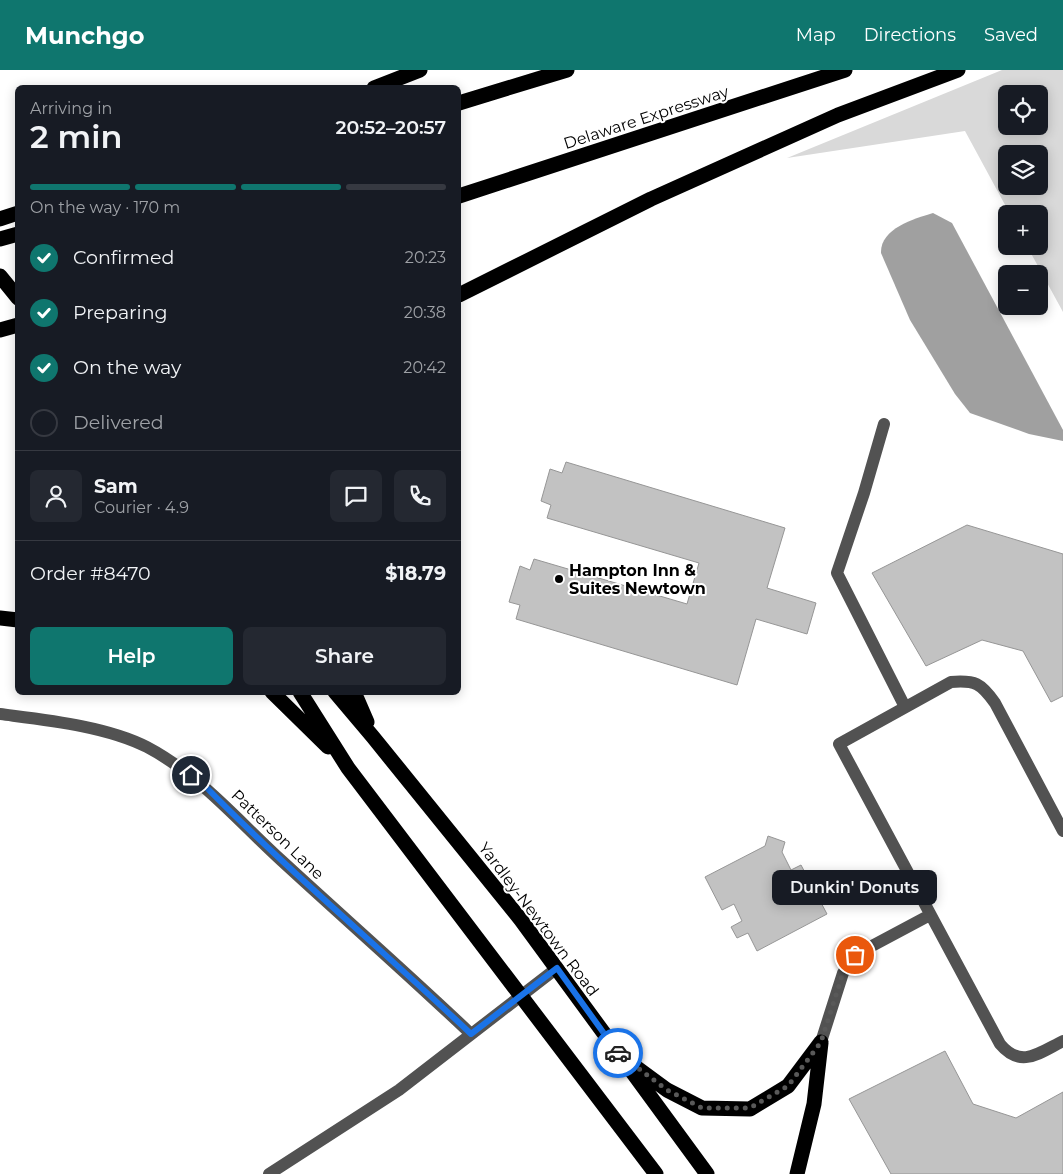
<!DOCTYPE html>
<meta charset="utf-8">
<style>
:root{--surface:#171b24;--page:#242831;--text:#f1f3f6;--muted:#9ea1a6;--line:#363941;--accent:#0f766e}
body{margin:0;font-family:Montserrat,sans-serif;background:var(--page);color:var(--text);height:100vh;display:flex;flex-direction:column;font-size:19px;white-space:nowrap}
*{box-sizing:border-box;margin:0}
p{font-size:16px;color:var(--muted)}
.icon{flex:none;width:28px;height:28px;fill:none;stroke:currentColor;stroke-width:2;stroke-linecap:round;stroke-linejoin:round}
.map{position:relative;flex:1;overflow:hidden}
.side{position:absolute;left:15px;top:15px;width:446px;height:610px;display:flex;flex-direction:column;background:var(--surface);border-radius:8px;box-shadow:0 2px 12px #0003}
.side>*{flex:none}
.tools{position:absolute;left:998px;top:15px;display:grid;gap:10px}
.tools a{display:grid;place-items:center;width:50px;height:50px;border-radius:8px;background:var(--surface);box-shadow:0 2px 12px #0003;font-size:25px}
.pin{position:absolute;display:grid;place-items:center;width:42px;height:42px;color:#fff;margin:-21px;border:2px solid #fff;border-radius:50%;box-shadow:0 1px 5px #0007}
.courier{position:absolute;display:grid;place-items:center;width:50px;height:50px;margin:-25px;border:4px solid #1a73e8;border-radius:50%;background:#fff;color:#222;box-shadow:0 1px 6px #0007}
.bubble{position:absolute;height:35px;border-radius:8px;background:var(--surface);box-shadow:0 2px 12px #0003;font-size:16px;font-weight:600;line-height:35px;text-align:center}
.head em{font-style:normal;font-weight:600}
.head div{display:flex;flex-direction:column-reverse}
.head{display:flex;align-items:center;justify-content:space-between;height:85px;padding:0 15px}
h1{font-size:32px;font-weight:600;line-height:38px}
.bar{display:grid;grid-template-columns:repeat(4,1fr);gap:8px 5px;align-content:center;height:60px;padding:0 15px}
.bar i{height:6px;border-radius:4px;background:var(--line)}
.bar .selected{background:var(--accent)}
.bar p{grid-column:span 4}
.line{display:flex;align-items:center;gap:12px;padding:0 15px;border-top:1px solid var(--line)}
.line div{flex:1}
.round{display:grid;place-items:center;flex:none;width:52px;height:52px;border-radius:8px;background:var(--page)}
ol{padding:0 15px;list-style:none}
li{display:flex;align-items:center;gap:15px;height:55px}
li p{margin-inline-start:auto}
li .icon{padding:5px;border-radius:50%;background:var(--accent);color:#fff;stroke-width:4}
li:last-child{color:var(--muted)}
li i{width:28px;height:28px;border:2px solid var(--line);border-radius:50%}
.cta{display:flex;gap:10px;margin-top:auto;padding:10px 15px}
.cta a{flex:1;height:58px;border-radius:8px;background:var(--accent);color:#fff;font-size:20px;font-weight:600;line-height:58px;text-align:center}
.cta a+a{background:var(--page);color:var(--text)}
header{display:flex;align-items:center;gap:30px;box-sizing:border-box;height:70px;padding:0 25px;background:var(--accent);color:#fff}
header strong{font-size:24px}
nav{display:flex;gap:28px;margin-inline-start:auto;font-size:18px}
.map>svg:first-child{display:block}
.green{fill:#d9d9d9;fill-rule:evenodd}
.water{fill:#a0a0a0}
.building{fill:#c2c2c2;stroke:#969696}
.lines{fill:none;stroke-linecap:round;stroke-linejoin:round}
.minor{stroke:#525252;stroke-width:12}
.highway{stroke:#000;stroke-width:15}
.done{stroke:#595959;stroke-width:5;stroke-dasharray:0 9}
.route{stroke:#1a73e8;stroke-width:6}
.poi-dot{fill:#000;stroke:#fff;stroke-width:2}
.labels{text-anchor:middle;stroke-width:4;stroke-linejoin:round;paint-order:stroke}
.street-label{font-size:16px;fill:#000;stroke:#fff}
.poi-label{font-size:16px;font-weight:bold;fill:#000;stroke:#fff;text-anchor:start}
</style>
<header>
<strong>Munchgo</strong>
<nav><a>Map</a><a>Directions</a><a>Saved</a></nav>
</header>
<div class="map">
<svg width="1063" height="1104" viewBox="0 0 1063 1104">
<rect width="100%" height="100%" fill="#fff"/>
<path class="green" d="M1002,0h61v242l-36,-66h12v-32h-29l-45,-83 -178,27zM1006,24h33v32h-33zM1006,84h33v32h-33z"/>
<path class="water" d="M933,143l19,10 111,207v11l-34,-7 -59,-21 -15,-19 -45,-74 -29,-67c-1,-24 32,-34 52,-40z"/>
<path class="building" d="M566,392l219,66 -18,60 49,15 -9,31 -51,-15 -19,66 -221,-66 4,-14 -11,-3 11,-36 10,4 4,-11 153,45 12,-41 -152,-45 4,-13 -10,-4 9,-32 12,4z
M967,455l96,29v142l-12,6 -28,-51 -41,-11 -56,26 -54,-93z
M768,766l17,6 -3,10 9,18 10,-5 26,49 -70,37 -9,-18 -11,5 -6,-11 11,-6 -8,-17 -12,6 -17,-33 60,-31z
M945,981l28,53 43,14 47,-26v82h-172l-42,-75z"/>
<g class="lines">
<path class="minor" d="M884,354l-20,69 -27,80 68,134
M0,644c46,6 106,12 147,33 53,28 91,74 135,114 63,58 127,114 189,173
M1063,761l-68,-128c-14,-20 -20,-23 -44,-21l-112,62 161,300c21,25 39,9 63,-3
M821,972l22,-69 12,-18 75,-40
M269,1104l130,-84 158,-122"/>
<path class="highway" d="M374,18l46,-18
M459,33l108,-33
M459,126l386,-126
M0,149l18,-6
M0,169l18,-5
M0,206l18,22
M459,225l192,-96 187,-84 120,-45
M0,260l18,-5
M0,548l18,2
M272,622l56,55
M300,622l48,76 308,406
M335,622l38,45 148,183 186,254
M354,622l13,30
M633,995l34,25 35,18 48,1 38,-23 33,-44
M797,1104l17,-70 7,-61"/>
</g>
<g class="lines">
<path class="done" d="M618,983l49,37 35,18h48l38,-22 33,-44 22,-69 12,-18"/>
<path class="route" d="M191,705l13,10c85,87 179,165 267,249l86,-66 61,85"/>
</g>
<circle class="poi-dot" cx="559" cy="509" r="5"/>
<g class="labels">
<g class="street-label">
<text transform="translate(646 47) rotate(-18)" y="6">Delaware Expressway</text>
<text transform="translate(278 764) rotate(44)" y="6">Patterson Lane</text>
<text transform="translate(539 849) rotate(53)" y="6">Yardley-Newtown Road</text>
</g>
<g class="poi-label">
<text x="569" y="506">Hampton Inn &amp;<tspan x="569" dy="18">Suites Newtown</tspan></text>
</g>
</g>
</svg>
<div class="tools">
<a><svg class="icon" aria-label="locate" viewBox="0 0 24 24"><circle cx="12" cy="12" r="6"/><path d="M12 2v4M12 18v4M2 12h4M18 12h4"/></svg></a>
<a><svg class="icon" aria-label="layers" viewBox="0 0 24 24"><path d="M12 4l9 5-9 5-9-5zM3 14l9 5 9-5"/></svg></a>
<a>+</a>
<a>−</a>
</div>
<div class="pin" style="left:855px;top:885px;background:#ea580c"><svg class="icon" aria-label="bag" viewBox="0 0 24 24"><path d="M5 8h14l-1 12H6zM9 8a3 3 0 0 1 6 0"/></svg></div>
<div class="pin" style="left:191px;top:705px;background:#1f2937"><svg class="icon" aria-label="home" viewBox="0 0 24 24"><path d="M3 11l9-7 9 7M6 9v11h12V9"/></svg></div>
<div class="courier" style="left:618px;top:983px"><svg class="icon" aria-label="car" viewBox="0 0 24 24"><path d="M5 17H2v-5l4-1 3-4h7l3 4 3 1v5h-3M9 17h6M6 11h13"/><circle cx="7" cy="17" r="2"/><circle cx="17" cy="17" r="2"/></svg></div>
<div class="bubble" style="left:772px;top:800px;width:165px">Dunkin' Donuts</div>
<section class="side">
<div class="head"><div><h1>2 min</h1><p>Arriving in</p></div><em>20:52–20:57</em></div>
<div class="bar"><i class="selected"></i><i class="selected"></i><i class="selected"></i><i></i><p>On the way · 170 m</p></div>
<ol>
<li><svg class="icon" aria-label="check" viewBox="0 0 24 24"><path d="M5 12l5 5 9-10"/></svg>Confirmed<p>20:23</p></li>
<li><svg class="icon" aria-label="check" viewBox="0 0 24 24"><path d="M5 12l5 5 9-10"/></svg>Preparing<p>20:38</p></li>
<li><svg class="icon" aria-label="check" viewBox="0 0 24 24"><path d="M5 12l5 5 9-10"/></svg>On the way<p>20:42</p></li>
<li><i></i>Delivered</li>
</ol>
<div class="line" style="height:90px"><a class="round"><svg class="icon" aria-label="person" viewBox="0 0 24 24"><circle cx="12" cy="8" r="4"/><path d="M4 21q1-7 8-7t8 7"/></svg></a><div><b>Sam</b><p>Courier · 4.9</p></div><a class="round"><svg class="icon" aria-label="chat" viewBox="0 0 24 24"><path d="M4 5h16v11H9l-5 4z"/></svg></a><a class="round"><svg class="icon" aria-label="phone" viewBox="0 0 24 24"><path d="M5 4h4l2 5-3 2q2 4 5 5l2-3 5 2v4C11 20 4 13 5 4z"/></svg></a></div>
<div class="line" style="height:65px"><div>Order #8470</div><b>$18.79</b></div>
<div class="cta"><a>Help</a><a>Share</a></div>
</section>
</div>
